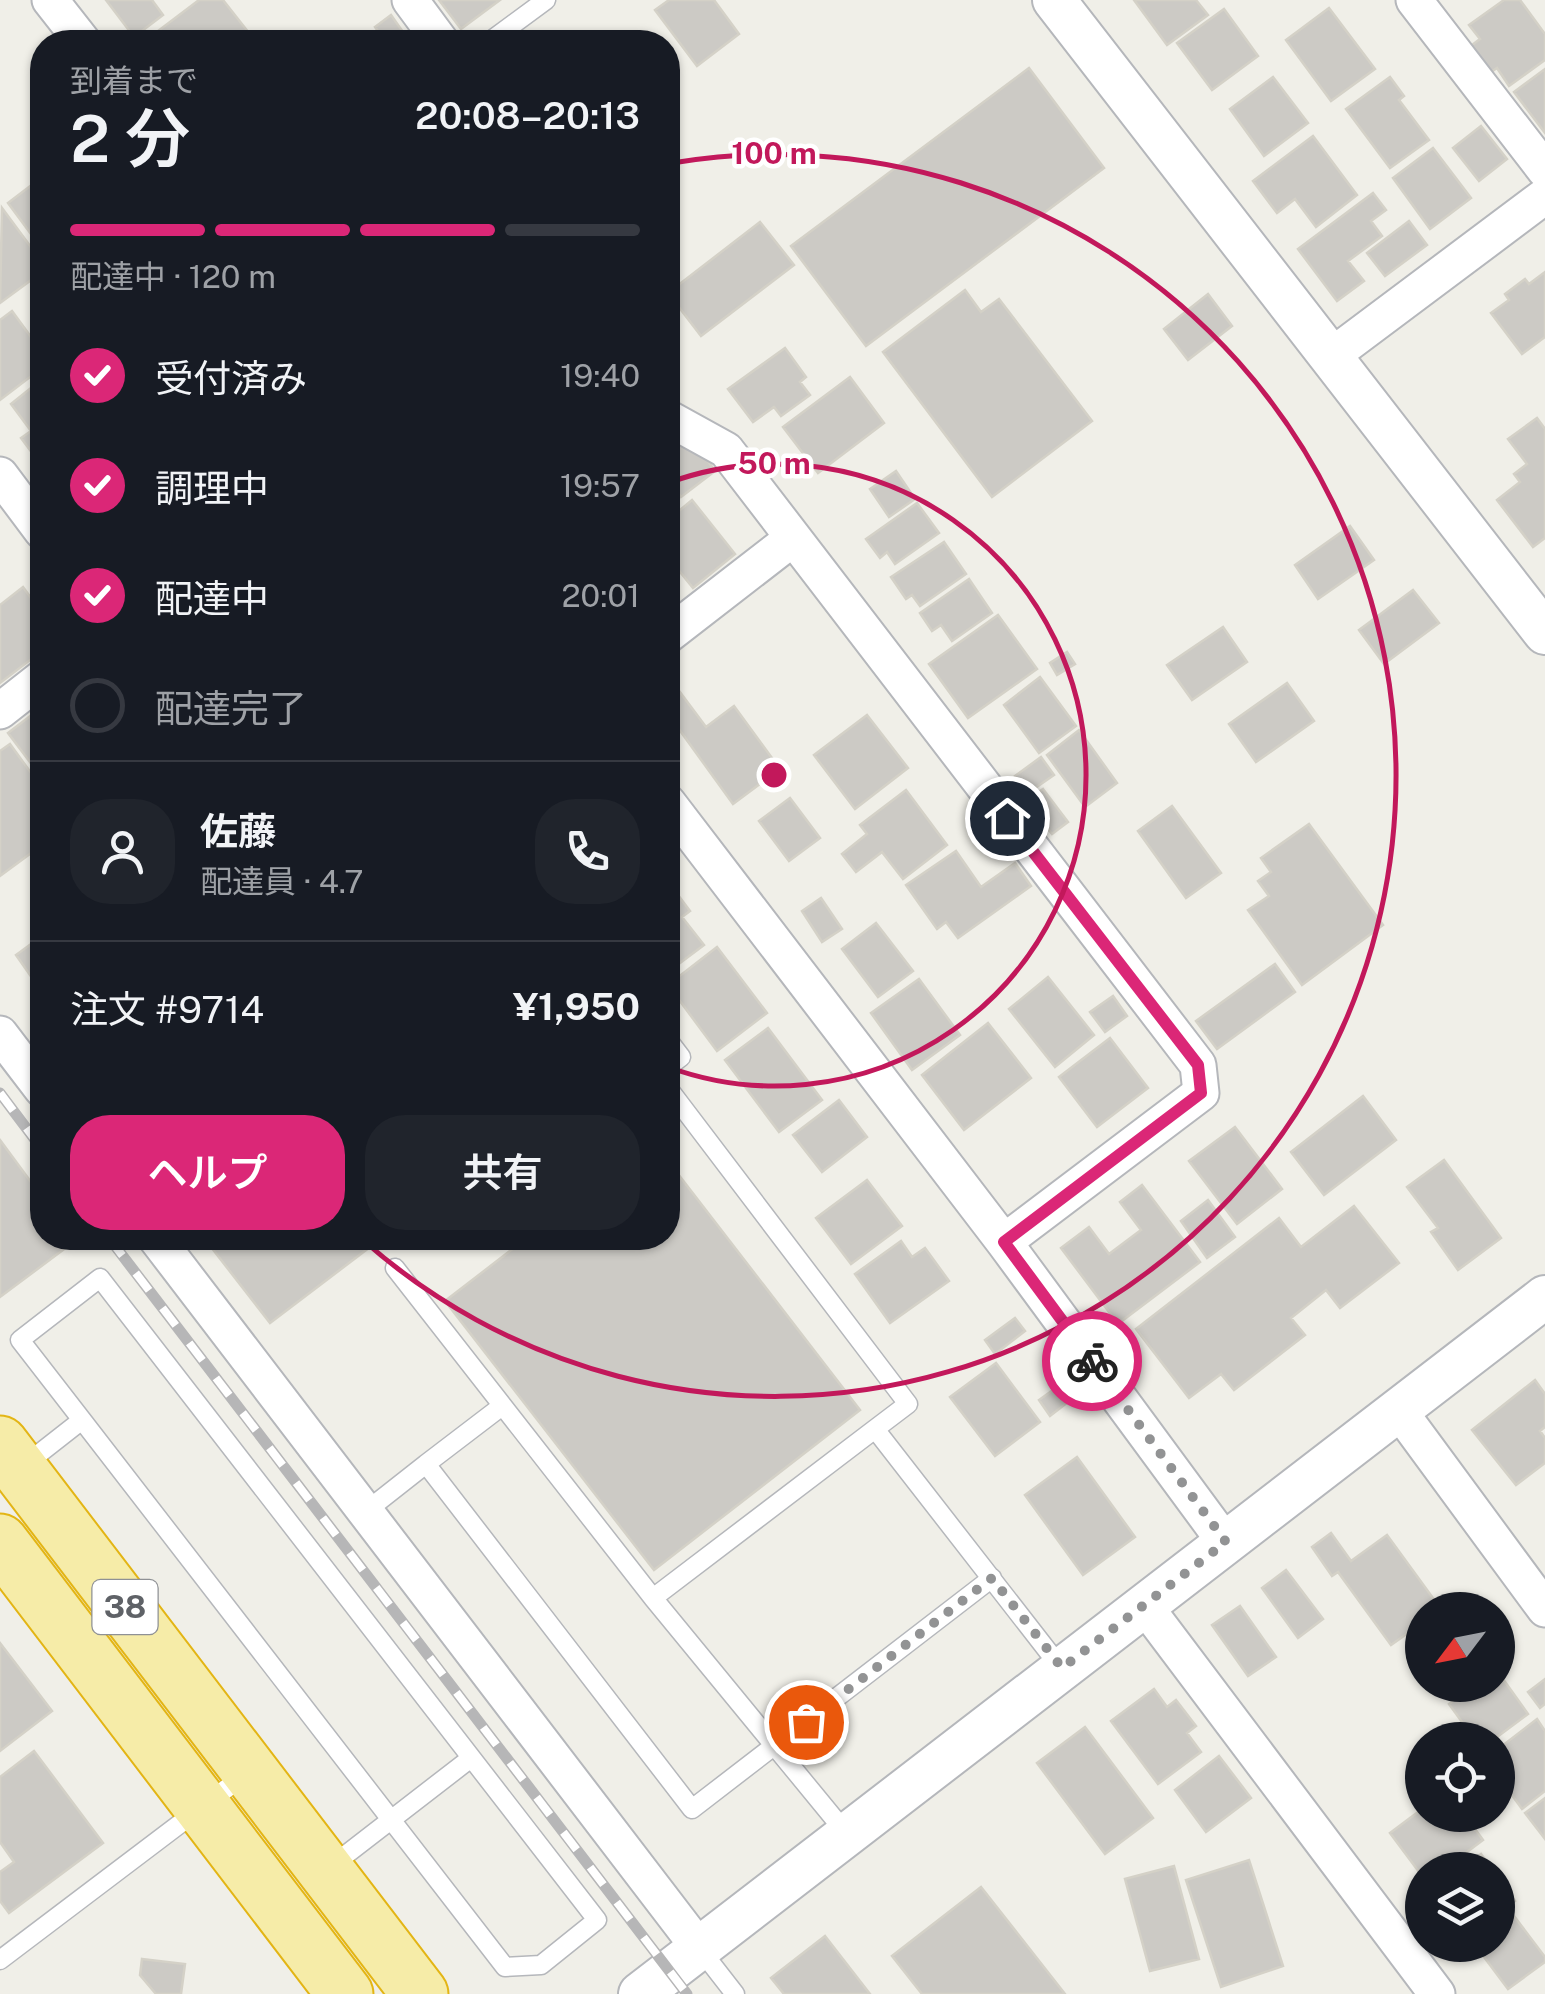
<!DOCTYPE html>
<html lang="ja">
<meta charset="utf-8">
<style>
:root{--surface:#171b24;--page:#20242c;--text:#f1f3f6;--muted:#9ea1a6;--line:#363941;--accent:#db2777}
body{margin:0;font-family:"Public Sans","Noto Sans JP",sans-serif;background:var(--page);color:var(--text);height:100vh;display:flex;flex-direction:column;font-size:38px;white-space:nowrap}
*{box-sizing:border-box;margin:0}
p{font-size:32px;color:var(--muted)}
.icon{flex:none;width:55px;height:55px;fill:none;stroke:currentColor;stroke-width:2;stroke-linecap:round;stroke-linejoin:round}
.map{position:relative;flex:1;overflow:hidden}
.details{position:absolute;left:30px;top:30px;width:650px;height:1220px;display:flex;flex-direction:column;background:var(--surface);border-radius:40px;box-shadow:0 2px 8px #0004}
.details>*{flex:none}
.needle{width:65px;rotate:238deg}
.buttons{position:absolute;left:1405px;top:1592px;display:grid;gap:20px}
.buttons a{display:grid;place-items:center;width:110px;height:110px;border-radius:50%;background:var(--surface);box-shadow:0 2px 8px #0004;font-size:50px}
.pin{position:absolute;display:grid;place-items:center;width:85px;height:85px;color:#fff;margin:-42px;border:5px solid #fff;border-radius:50%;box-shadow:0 2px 10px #0007}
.courier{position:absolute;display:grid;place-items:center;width:100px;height:100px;margin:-50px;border:8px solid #db2777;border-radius:50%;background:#fff;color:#222;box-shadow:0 2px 12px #0007}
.head em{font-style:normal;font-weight:600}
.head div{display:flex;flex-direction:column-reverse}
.head{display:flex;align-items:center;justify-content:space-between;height:170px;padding:0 40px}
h1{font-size:65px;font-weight:600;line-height:75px}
.bar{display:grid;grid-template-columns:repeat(4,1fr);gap:15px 10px;align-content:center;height:120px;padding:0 40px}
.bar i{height:12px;border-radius:8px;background:var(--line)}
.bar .selected{background:var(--accent)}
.bar p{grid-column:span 4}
.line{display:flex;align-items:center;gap:25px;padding:0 40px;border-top:2px solid var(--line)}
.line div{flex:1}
.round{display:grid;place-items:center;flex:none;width:105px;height:105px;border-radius:40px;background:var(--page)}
ol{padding:0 40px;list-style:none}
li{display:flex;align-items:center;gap:30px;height:110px}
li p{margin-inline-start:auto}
li .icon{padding:10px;border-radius:50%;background:var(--accent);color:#fff;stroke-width:4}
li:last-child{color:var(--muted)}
li i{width:55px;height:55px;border:5px solid var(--line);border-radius:50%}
.primary-button{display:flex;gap:20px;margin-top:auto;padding:20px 40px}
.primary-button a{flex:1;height:115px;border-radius:40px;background:var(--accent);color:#fff;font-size:40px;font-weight:600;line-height:115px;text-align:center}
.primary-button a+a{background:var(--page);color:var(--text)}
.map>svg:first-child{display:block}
.building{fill:#cccac5;stroke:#d4d1c7;stroke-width:2.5}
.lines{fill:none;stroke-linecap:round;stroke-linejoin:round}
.service-casing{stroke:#b5b7bb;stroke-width:21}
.minor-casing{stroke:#b5b7bb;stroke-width:39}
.tertiary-casing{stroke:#b5b7bb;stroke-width:46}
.trunk-casing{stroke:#e3b515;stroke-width:59}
.service{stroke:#fff;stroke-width:18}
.minor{stroke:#fff;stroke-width:35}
.tertiary{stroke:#fff;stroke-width:42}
.trunk{stroke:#f6eca8;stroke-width:55}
.rail-casing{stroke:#b6b6b7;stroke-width:11}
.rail{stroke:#fff;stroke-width:8;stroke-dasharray:22;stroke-linecap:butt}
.done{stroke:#929394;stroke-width:10;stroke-dasharray:0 18}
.route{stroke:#db2777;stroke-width:12}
.ring{fill:none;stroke:#c2185b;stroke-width:5}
.labels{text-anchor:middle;stroke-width:9;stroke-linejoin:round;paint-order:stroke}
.shield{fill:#fff;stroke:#8f9195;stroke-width:2.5}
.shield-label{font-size:32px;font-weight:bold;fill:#5f6267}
.centre{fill:#c2185b;stroke:#fff;stroke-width:5}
.ring-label{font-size:30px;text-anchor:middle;font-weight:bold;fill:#c2185b;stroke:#fff;stroke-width:9;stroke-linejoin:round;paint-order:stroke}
</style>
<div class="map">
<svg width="1545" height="1994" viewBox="0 0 1545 1994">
<rect width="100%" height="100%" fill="#f0efe8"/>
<path class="building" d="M106,0h46l11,15 -29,22z
M199,0h24l26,33 -12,9h-90l-1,-2z
M439,0h61l-39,29z
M669,0h45l25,34 -42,32 -42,-56z
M1134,0h62l12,15 -41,30z
M1504,0h16l25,34v26l-36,26 -12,-18 -6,4 -19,-27 8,-6 -11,-14z
M1329,8l46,61 -44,32 -45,-61z
M1224,9l34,47 -46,34 -35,-47z
M391,15l17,24 -5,3h-17l-11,-15z
M1029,68l75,100 -238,178 -75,-100z
M1545,69v64l-31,-41z
M1273,77l35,46 -44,33 -34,-47z
M1390,77l14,19 -5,4 30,40 -39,28 -44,-59z
M1481,126l26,33 -28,22 -26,-33z
M1313,136l44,59 -41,32 -21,-28 -18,14 -24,-32z
M1433,148l38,50 -41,31 -37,-51z
M42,177v72l-34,-46z
M1373,193l13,17 -15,11 11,15 -34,25 16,20 -27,20 -39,-52z
M2,208l40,54v10l-42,31z
M1409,221l18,24 -42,31 -18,-23z
M760,222l34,43 -93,71 -33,-43z
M1545,272v65l-23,17 -31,-41 18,-13 -4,-6 20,-15 4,5z
M965,290l16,22 18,-13 93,122 -100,76 -109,-145z
M1208,294l24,32 -44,34 -24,-31z
M12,311l30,41v16l-42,32v-80z
M785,348l21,29 -6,5 10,13 -29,21 -7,-9 -21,15 -25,-33z
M850,377l34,46 -66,50 -35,-46z
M42,379v81l-3,2 -18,-24 10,-7 -20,-27z
M1537,418l8,11v109l-12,9 -36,-47 23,-18 -6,-8 13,-10 -19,-25z
M668,431l30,16 17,24 -34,26 -13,-18z
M896,471l19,28 -26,18 -19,-28z
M692,500l43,54 -42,34 -25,-31v-37z
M917,503l22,30 -44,31 -8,-12 -7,6 -14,-19z
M1350,526l24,34 -56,39 -23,-34z
M944,542l22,32 -46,32 -8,-11 -6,4 -15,-22z
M969,579l23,34 -40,28 -11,-16 -9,6 -12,-18z
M23,587l19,26v38l-42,32v-78z
M1413,590l26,33 -55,41 -25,-34z
M998,615l39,54 -69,49 -39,-54z
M1223,627l24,35 -55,38 -25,-35z
M1067,652l8,12 -18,11 -7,-12z
M668,676l38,51 28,-21 46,63 -47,35 -65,-90z
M1040,677l36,49 -37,27 -35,-48z
M1287,683l27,38 -58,41 -27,-38z
M42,707v71l-34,-45z
M867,715l41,53 -53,41 -41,-54z
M1079,730l38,53 -32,24 -38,-52z
M10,744l32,44v57l-42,31v-125z
M1041,757l13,18 -26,18 -13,-17z
M1043,789l25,33 -16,12 -26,-33z
M906,790l41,55 -44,34 -21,-27 -26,20 -14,-18 25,-20 -7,-9z
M790,798l30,40 -31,23 -30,-40z
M1172,806l49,67 -35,25 -48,-67z
M1309,824l74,101 -81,60 -54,-75 21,-14 -11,-15 13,-9 -10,-14z
M956,851l25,36 34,-24 16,23 -73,52 -12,-16 -9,7 -31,-44z
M678,895l12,16 -8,6 22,28 -36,27v-68z
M821,898l21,31 -20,13 -20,-31z
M876,923l37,48 -35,26 -36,-48z
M42,936v45l-5,4 -21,-30z
M717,947l50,66 -50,38 -49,-66z
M1275,964l20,28 -78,57 -21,-28z
M1048,977l46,58 -39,32 -46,-58z
M919,979l41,56 -48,35 -41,-57z
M1113,996l14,20 -22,16 -15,-20z
M988,1023l43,55 -67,52 -42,-55z
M768,1028l54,72 -43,32 -54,-72z
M1110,1038l38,50 -51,39 -38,-50z
M1363,1096l33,44 -72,55 -33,-43z
M839,1100l28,37 -45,35 -29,-37z
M1235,1127l47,62 -45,35 -48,-63z
M0,1140l42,57v41h31l2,3 -75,56z
M1444,1160l57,78 -43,32 -27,-38 7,-4 -31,-41z
M668,1161l192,249 -206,160 -209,-269 74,-57 -5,-6h154z
M867,1180l35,46 -51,38 -35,-46z
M1142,1185l58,77 -82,62 -57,-76 28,-21 20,27 32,-24 -21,-28z
M1208,1200l27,37 -28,21 -26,-37z
M1354,1206l45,57 -59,45 -14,-18 -35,28 14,17 -71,55 -13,-16 -32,24 -53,-69 143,-111 22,29z
M204,1238h178l-112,85z
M901,1241l11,16 13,-9 24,33 -59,42 -35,-49z
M1015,1318l10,13 -30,23 -10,-14z
M996,1363l44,59 -45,34 -45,-59z
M1071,1377l10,15 -31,24 -11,-16z
M1535,1380l10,14v33l-5,4 5,7v25l-29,22 -44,-55z
M1077,1457l58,80 -52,38 -58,-80z
M1331,1533l20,28 36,-26 54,74 -19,1v13l-31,22 -53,-73 -6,4 -20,-29z
M1286,1570l37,49 -25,19 -36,-50z
M1240,1606l36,51 -28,19 -36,-51z
M0,1643l52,68 -52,40z
M1498,1672l30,42 -35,26h-18l-26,-36 25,-19h24z
M1545,1679v25l-5,4 -12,-16z
M1154,1689l13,18 9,-7 20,26 -9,7 14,19 -43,32 -47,-63z
M1537,1719l8,12v60l-23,18 -24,-33v-27z
M1085,1727l68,91 -48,36 -68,-91z
M34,1751l69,92 -94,70 -9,-12v-29l14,-10 -14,-20v-65z
M1219,1756l32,42 -45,34 -31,-42z
M1545,1798v41l-20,-26z
M1422,1809v6h43l18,25 -40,30h-21v6l-32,-43z
M1481,1854l12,16h-34z
M1249,1860l34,106 -62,21 -35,-107z
M1174,1866l25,93 -49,12 -25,-92z
M1498,1876l17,25 -17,13z
M981,1887l84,107h-143l-30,-38z
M1511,1912l34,45v5l-37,27 -33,-44h23v-23z
M825,1936l45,58h-86l-13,-16z
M142,1959l43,5 -4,30h-25l-16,-19z"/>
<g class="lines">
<g class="service-casing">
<path id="service" d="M489,42l57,-42
M668,1040l13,17 -13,10
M668,1088l240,316 -33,25
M395,1268l258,330 193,235
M502,1406l-76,58 266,345 300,-231
M22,1467l60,-47 423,547 36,-2 56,-45 -497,-642 -80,62 62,80
M365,1512l61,-48
M653,1598l222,-169 186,239
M330,1867l141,-109
M700,1949l35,45
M0,1960l247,-187"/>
</g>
<g class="minor-casing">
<path id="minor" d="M50,0l33,42
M410,0l31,42
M1414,0l131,170
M1330,357l215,-161
M668,418l58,32 472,615 3,28 -197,149
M0,475l42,56
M668,635l124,-96
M0,711l42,-33
M668,803l336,439 221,300
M0,1034l42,55
M156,1238l544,711
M1400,1412l145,197
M1144,1605l293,389"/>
</g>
<g class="tertiary-casing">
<path id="tertiary" d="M1054,0l491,633
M640,1994l905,-697"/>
</g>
<g class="trunk-casing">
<path id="trunk" d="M0,1444l420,550
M0,1542l345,452"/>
</g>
<use href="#service" class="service"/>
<use href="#minor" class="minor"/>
<use href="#tertiary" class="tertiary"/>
<use href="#trunk" class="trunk"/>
<g class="rail-casing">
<path id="rail" d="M0,1093l42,56
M109,1238l578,756"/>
</g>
<use href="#rail" class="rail"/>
</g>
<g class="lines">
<path class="done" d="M806,1722l186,-144 70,90 164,-126 -134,-181"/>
<path class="route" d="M1007,818l191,247 3,28 -197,149 88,119"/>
</g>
<g class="ring">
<path d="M668 483A311 311 0 1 1 668 1067"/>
<path d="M672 163A621 621 0 1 1 363 1240"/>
</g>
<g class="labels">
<rect class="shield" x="92.5" y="1580" width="65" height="54" rx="8"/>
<g class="shield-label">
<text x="125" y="1618">38</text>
</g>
</g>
<circle cx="774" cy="775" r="15" class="centre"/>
<g class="ring-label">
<text x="774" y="164">100 m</text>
<text x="774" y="474">50 m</text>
</g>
</svg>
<div class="buttons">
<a><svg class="needle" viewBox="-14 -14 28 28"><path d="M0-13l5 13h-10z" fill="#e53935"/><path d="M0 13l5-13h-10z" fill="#9ea1a6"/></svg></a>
<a><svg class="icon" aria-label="locate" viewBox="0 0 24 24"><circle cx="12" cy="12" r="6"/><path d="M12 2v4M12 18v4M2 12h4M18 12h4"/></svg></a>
<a><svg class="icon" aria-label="layers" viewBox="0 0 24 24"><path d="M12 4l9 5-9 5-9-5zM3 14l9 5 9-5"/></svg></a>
</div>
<div class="pin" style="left:806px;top:1722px;background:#ea580c"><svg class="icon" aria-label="bag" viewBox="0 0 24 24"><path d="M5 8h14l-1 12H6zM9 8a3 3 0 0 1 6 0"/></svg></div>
<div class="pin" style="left:1007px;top:818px;background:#1f2937"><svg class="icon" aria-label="home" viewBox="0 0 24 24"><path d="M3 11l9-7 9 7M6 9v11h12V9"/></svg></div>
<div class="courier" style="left:1092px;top:1361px"><svg class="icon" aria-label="bike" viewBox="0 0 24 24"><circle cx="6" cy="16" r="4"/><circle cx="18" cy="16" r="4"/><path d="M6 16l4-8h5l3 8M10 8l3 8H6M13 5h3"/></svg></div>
<section class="details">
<div class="head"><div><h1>2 分</h1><p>到着まで</p></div><em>20:08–20:13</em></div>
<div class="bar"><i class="selected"></i><i class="selected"></i><i class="selected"></i><i></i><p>配達中 · 120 m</p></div>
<ol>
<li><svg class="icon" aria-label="check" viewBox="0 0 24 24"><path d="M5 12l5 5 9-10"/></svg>受付済み<p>19:40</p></li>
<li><svg class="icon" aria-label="check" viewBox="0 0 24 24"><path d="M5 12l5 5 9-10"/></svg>調理中<p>19:57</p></li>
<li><svg class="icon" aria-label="check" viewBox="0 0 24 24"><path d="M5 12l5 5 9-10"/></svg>配達中<p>20:01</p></li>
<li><i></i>配達完了</li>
</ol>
<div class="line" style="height:180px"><a class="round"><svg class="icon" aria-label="person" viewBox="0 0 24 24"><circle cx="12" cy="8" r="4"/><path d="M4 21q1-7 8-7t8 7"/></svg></a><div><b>佐藤</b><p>配達員 · 4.7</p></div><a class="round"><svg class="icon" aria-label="phone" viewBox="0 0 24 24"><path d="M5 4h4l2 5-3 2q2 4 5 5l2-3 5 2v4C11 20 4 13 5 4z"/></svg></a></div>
<div class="line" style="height:130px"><div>注文 #9714</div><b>¥1,950</b></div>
<div class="primary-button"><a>ヘルプ</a><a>共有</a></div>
</section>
</div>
